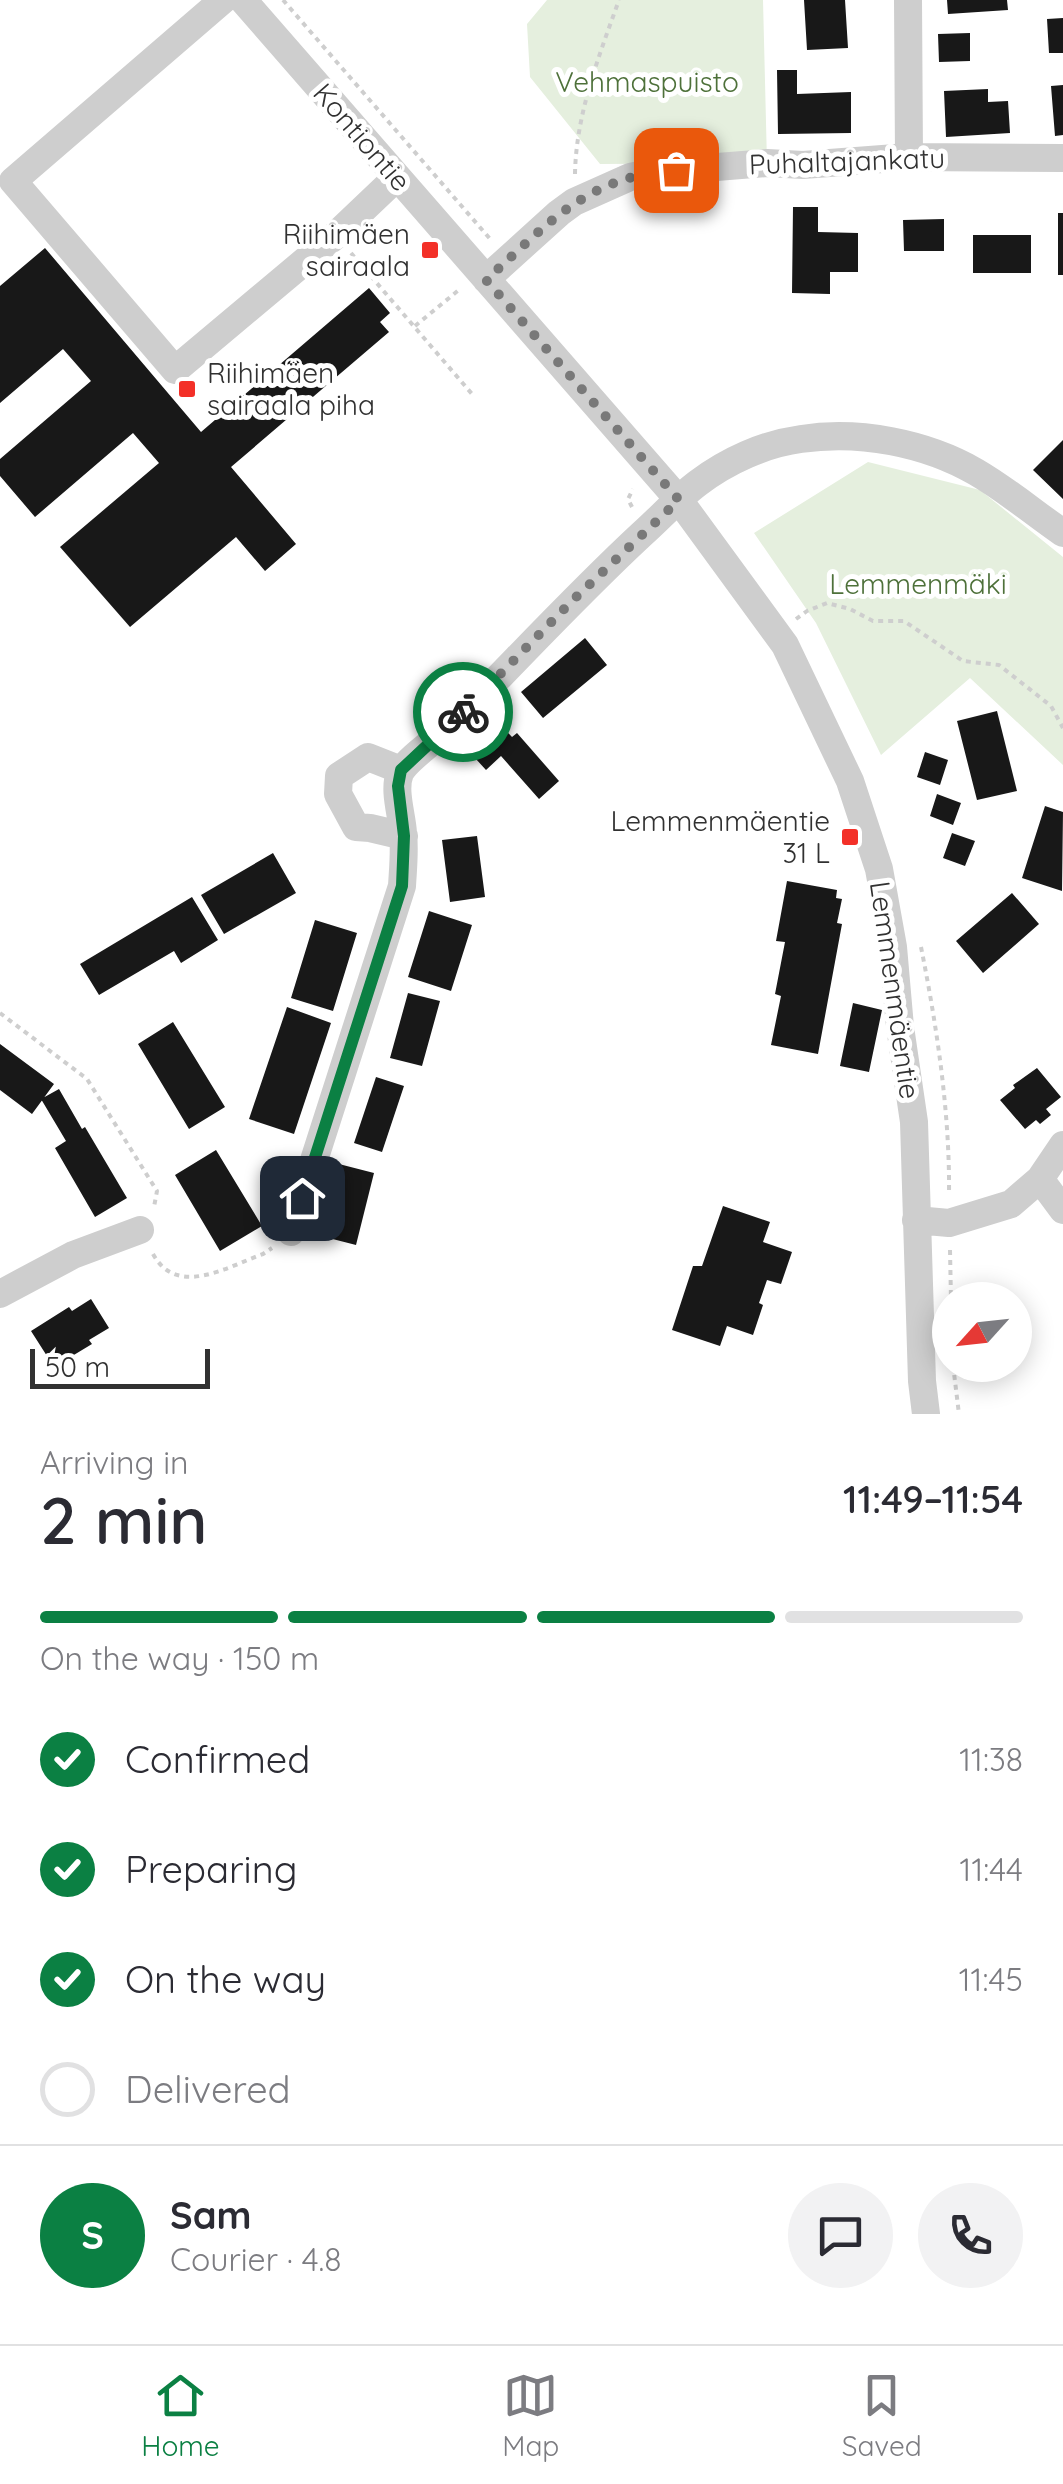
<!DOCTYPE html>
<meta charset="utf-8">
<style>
:root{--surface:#fff;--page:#f2f2f3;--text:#2b2b33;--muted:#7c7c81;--line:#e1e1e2;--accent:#0b8043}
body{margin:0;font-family:Quicksand,sans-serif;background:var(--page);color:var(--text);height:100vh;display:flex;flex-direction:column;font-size:38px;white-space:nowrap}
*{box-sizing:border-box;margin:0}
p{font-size:32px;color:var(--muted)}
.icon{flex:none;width:55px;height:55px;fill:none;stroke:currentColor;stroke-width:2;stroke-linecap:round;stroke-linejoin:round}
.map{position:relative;height:1414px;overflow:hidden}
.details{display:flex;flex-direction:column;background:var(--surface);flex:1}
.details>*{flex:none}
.needle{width:65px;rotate:243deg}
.controls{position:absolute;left:932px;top:1282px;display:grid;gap:20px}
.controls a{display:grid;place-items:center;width:100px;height:100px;border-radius:50%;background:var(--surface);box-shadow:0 5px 25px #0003;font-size:50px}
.scale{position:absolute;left:30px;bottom:25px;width:180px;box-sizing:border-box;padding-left:10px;border:5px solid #313131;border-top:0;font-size:28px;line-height:35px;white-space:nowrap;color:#313131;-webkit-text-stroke:8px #fff;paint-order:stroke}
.pin{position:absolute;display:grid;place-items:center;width:85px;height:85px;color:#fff;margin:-42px;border-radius:20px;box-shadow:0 5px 15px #0006}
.courier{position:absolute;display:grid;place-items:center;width:100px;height:100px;margin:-50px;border:8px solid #0b8043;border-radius:50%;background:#fff;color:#222;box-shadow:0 2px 12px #0007}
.headline em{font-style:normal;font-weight:600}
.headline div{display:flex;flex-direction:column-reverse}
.headline{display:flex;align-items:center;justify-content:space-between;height:170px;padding:0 40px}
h1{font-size:65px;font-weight:600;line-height:75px}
.bar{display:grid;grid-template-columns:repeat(4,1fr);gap:15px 10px;align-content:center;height:120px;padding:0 40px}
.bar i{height:12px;border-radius:8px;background:var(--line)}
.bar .active{background:var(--accent)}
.bar p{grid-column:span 4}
.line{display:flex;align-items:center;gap:25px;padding:0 40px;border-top:2px solid var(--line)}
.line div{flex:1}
.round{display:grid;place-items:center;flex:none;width:105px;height:105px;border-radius:52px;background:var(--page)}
ol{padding:0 40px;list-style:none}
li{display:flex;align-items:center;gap:30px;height:110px}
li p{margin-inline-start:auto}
li .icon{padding:10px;border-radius:50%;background:var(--accent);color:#fff;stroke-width:4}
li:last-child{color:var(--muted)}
li i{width:55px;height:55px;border:5px solid var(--line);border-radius:50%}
.menu{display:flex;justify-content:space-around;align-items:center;height:140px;border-top:2px solid var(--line);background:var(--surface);font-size:28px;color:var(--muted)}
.menu a{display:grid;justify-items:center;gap:5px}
.menu .active{color:var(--accent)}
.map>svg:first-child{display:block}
.green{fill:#e5efde}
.building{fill:#181818}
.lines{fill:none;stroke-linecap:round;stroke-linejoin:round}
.path{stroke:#cecece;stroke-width:4;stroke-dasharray:5 5;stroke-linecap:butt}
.minor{stroke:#cecece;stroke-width:28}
.done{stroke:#797979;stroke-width:10;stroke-dasharray:0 18}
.route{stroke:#0b8043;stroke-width:12}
.poi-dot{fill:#f33028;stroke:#fff;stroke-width:4}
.labels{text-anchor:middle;stroke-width:10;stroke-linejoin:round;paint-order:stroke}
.park-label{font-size:28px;fill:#4e713a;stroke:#fff}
.street-label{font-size:28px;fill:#313131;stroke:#fff}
.poi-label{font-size:28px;fill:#313131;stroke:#fff;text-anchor:end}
</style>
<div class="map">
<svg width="1063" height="1414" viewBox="0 0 1063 1414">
<rect width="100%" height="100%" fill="#fff"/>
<path class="green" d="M547,0h216l4,163 -167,1 -70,-87 -3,-53z
M868,462l112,28 83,67v208l-93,-87 -89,77 -65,-132 -62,-90z"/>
<path class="building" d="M804,0h41l3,48 -41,2z
M947,0h60l1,10 -60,4z
M1063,18v35h-14l-2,-34z
M970,33v28l-31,1 -1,-28z
M777,70h20v24l54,-2v41l-73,1z
M1063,85v50l-8,1 -4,-50z
M988,89v13l20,-1 2,32 -64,4 -2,-46z
M793,207h25v25l40,1v39h-28v22l-38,-1z
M1058,213h5v62h-5z
M944,219v32h-40l-1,-31z
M973,235h58v38h-58z
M45,248l156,184 168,-144 21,25 -10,9 9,10 -158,135 65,77 -31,27 -29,-34 -106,90 -70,-80 99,-84 -26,-30 -98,84 -35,-41v-17l91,-78 -28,-32 -63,54v-117z
M1063,440v59l-30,-29z
M585,638l22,27 -64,53 -22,-26z
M997,711l20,80 -40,9 -20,-79z
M496,720l16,17 5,-4 42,48 -20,18 -38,-43 -15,14 -21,-23z
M925,752l23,8 -8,25 -23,-8z
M937,794l24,9 -8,22 -23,-9z
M1045,806l18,6 -1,79 -40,-13z
M952,833l23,8 -10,25 -22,-8z
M477,836l8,61 -35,5 -8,-62z
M273,853l23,40 -72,41 -23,-39z
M787,881l50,9 -1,8 6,1 -5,24 5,1 -24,130 -47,-9 10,-49 -6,-2 10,-52 -9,-1z
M1012,893l27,31 -56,49 -27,-32z
M192,897l26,43 -37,23 -7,-12 -75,44 -19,-31z
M429,911l43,14 -21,66 -43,-14z
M315,920l42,13 -24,78 -42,-13z
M408,993l32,8 -18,65 -32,-8z
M853,1003l29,7 -13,62 -29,-6z
M287,1007l44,16 -37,111 -45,-15z
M173,1022l52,85 -36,22 -51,-85z
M0,1044l54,40 -22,30 -32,-24z
M1037,1068l24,29 -15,12 5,6 -11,9 -4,-4 -11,9 -25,-29 15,-12 -2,-3z
M376,1077l28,9 -22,66 -28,-9z
M59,1089l23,40 3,-2 42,71 -32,19 -40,-69 11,-7 -25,-42z
M216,1150l46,76 -42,25 -45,-76z
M335,1163l39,10 -18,72 -39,-10z
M723,1206l47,16 -7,20 29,10 -11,32 -14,-4 -8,23 4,2 -10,30 -26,-9 -7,20 -48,-16 21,-64h9z
M91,1299l18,29 -20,12 3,4 -38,23 -23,-36 38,-24 3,4z"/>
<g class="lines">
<path class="path" d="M283,0l208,240
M575,174c1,-60 24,-118 44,-174
M351,253l121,141
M415,326l45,-37
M632,507l-4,-8 5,-10
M796,619l11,-8 20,-8 23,6 23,12h31l59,40 36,4 52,41 12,22
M921,947c16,80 29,167 28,248
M0,1013l87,66 70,112 -3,16
M950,1250l1,50
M153,1254c24,44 74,13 110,0l9,-6
M953,1365l6,49"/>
<path class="minor" d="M223,0l-210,181 162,189 161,-135 61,-58
M243,0l436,500 106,145 65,136 29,88 14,78 7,80 14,95 8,259 4,33
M908,0l1,157
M486,279l73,-66 15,-11 56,-25 24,-5 113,-9 36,2 106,-8 154,1
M401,770l-33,-13 -29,19 -1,18 18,33 14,1 34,8
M1040,1179l23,31
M916,1220l33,3 62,-19 29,-25 23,-34
M291,1232l111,-346c1,-18 3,-36 1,-53 -1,-18 -10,-43 -3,-60 6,-13 38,-35 50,-46 64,-64 125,-131 192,-193 19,-17 36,-36 56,-51 29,-22 66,-39 103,-44 58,-9 125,4 175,33 31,18 58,41 87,61
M0,1294l73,-39 67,-25"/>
</g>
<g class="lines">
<path class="done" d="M463,712l110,-112 106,-100 -193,-220c62,-56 101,-104 190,-110"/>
<path class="route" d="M302,1198l100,-312 2,-50 -6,-50 3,-16 62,-58"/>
</g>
<g class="poi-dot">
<rect x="420" y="240" width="20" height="20" rx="5"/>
<rect x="177" y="379" width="20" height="20" rx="5"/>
<rect x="840" y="827" width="20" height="20" rx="5"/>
</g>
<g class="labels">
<g class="park-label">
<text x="647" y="92">Vehmaspuisto</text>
<text x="918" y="594">Lemmenmäki</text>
</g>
<g class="street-label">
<text transform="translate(362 137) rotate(49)" y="10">Kontiontie</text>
<text transform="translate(847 161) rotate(-2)" y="10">Puhaltajankatu</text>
<text transform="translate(895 990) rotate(82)" y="10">Lemmenmäentie</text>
</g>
<g class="poi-label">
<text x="410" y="244">Riihimäen<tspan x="410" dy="32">sairaala</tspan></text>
<text x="207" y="383" text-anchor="start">Riihimäen<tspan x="207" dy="32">sairaala piha</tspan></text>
<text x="830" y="831">Lemmenmäentie<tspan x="830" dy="32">31 L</tspan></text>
</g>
</g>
</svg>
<div class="controls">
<a><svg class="needle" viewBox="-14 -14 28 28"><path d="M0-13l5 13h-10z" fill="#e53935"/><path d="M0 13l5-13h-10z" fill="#7c7c81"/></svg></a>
</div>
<div class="scale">50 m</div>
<div class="pin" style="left:676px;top:170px;background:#ea580c"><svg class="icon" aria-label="bag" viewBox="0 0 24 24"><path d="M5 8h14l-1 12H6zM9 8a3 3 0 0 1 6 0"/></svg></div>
<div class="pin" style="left:302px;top:1198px;background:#1f2937"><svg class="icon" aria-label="home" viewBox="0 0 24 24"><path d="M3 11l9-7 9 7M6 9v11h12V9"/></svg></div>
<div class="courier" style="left:463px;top:712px"><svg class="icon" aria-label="bike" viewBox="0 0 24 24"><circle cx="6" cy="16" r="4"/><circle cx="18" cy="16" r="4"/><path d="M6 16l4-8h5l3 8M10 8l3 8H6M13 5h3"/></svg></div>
</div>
<section class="details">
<div class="headline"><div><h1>2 min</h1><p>Arriving in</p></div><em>11:49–11:54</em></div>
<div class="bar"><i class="active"></i><i class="active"></i><i class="active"></i><i></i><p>On the way · 150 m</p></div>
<ol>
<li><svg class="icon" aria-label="check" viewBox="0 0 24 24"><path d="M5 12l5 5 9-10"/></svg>Confirmed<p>11:38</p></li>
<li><svg class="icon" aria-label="check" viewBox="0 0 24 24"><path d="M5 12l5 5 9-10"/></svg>Preparing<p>11:44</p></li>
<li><svg class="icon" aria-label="check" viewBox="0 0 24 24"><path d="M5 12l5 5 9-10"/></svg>On the way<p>11:45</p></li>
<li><i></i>Delivered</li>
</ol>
<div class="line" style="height:180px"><b class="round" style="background:var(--accent);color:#fff">S</b><div><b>Sam</b><p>Courier · 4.8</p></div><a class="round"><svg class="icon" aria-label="chat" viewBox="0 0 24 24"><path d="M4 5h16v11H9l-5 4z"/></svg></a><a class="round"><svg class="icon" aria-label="phone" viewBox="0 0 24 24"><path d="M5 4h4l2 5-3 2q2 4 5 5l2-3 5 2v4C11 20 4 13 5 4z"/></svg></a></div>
</section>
<nav class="menu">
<a class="active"><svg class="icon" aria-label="home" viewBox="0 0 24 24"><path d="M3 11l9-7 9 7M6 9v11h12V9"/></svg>Home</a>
<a><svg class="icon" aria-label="map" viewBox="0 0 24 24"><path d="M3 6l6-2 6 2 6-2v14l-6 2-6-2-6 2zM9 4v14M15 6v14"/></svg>Map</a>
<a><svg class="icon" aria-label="saved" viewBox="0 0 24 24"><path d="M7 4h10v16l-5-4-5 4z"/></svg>Saved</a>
</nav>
